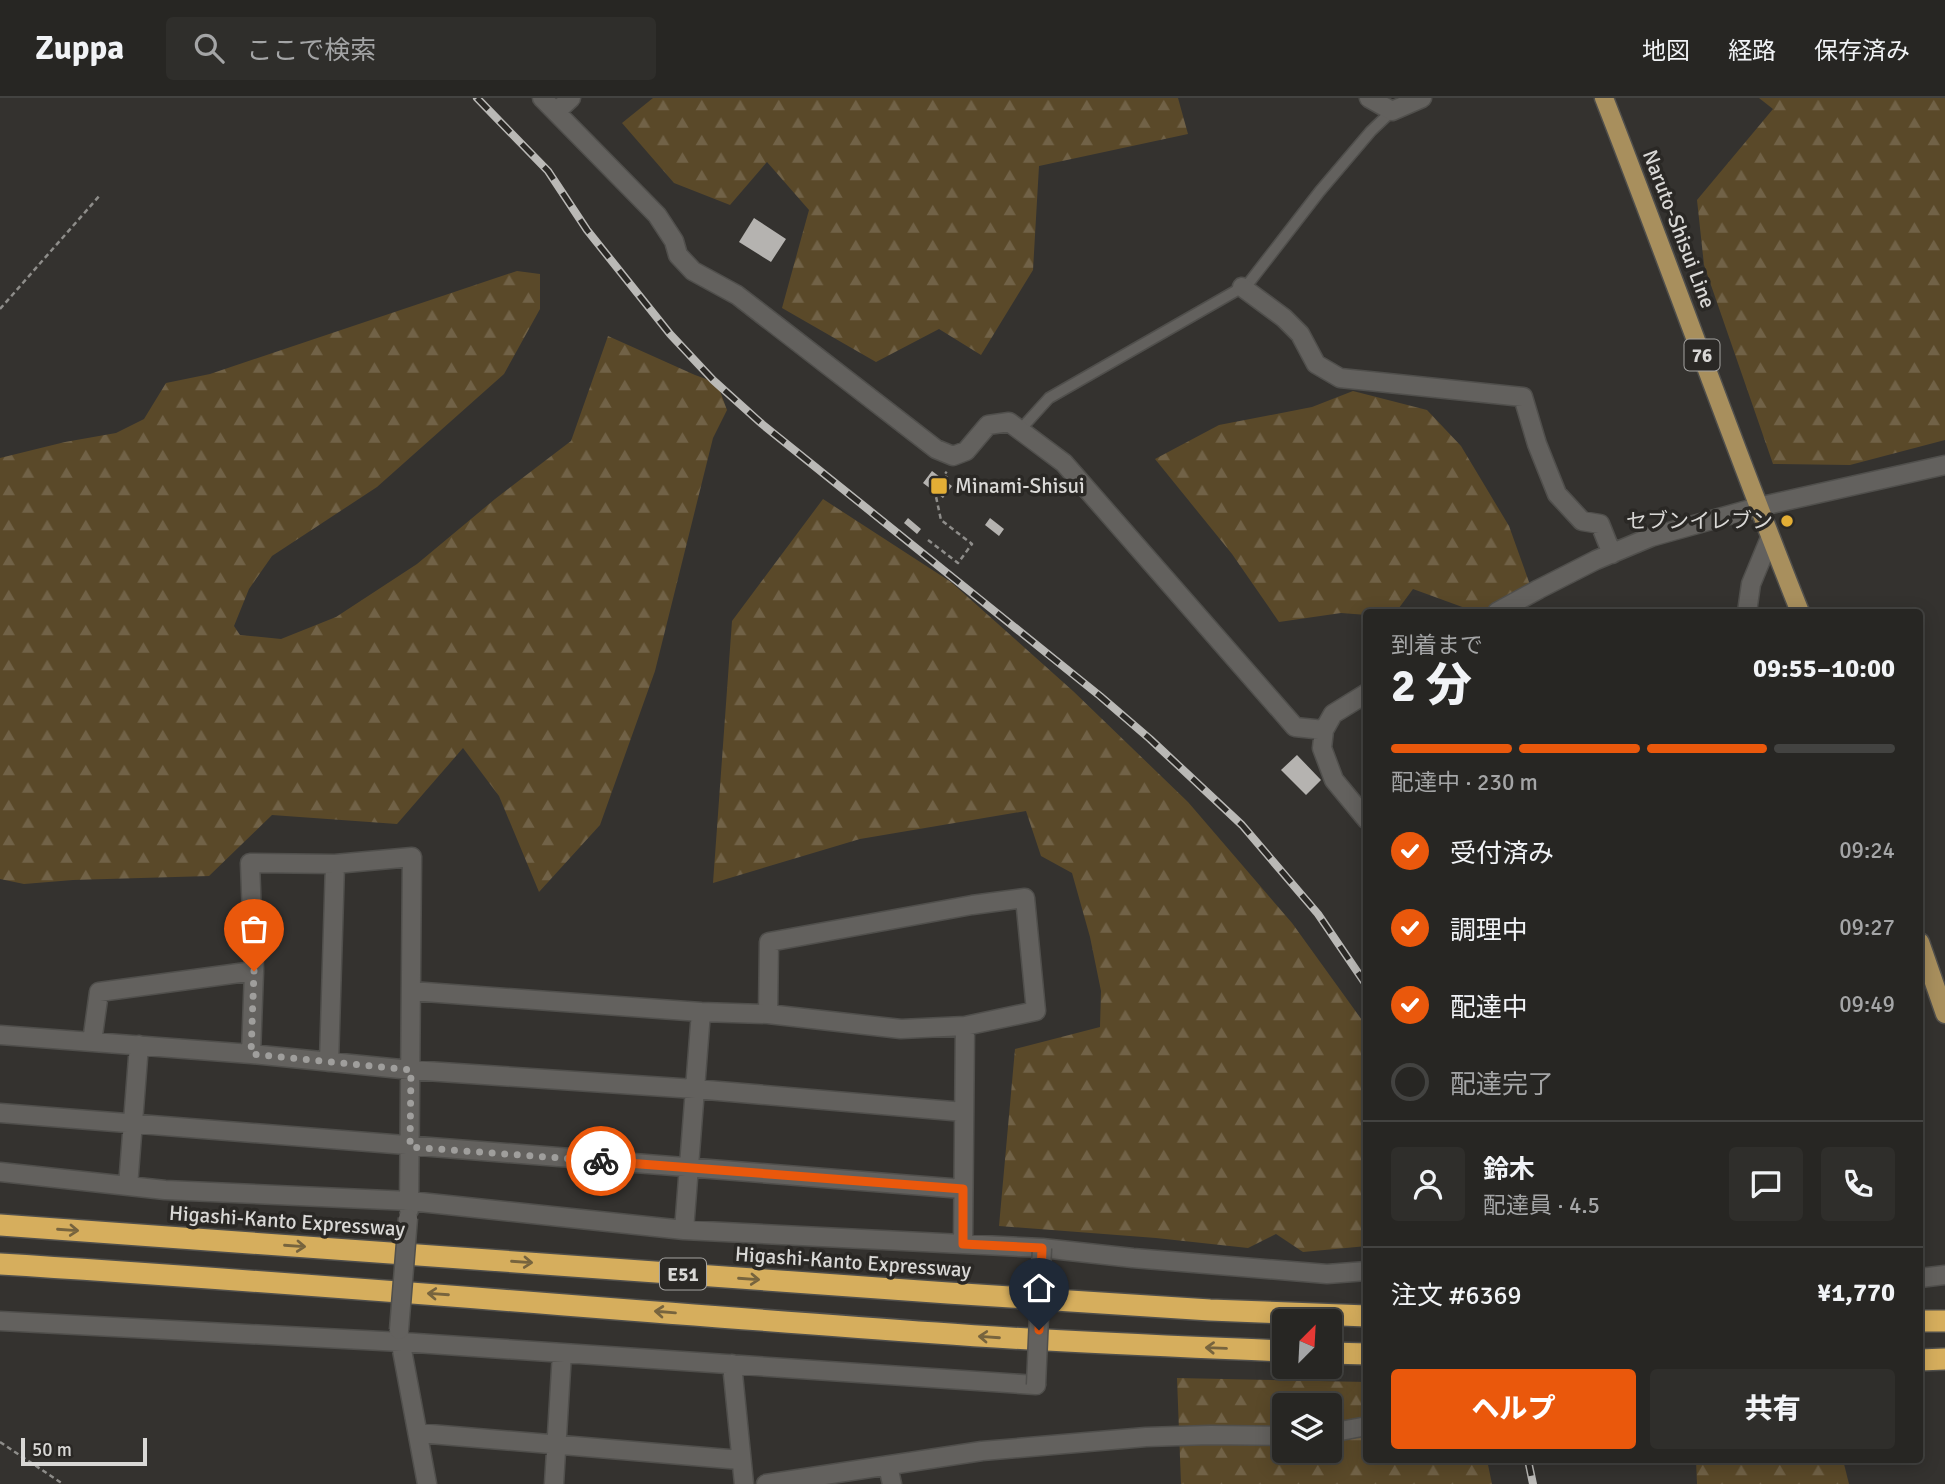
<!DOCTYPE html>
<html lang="ja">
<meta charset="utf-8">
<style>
:root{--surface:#272623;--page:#2f2e2b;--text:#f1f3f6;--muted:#a4a5a6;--line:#434341;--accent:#ea580c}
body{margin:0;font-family:Signika,"Noto Sans JP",sans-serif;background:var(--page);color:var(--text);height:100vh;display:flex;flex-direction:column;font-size:26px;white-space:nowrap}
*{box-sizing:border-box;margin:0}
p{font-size:23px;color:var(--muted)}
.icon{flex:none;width:38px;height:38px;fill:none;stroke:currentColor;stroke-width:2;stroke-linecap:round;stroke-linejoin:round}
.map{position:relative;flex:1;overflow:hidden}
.sheet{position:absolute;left:1363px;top:511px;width:560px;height:854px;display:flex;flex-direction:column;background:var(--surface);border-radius:7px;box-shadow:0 4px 18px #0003,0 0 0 2px var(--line)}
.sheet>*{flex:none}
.needle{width:46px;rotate:24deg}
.buttons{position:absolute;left:1272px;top:1211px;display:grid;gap:14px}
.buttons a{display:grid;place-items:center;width:70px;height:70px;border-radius:7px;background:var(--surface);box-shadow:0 4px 18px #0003,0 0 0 2px var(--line);font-size:35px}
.scale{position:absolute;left:21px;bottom:18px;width:126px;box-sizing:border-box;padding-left:7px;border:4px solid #d9d8d6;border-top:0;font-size:19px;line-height:24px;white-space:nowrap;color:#d9d8d6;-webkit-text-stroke:5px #2a2825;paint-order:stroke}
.pin{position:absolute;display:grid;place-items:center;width:60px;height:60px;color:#fff;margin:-72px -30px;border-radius:50% 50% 50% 0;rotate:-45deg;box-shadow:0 0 7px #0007}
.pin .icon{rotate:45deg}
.courier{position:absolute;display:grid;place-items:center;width:70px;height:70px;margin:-35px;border:5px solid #ea580c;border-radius:50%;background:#fff;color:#222;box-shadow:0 2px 9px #0007}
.headline em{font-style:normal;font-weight:800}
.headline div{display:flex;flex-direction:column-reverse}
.headline{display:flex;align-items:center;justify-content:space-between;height:119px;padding:0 28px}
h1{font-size:46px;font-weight:800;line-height:52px}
.bar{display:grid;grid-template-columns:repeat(4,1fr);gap:10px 7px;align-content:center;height:84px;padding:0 28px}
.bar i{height:9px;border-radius:5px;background:var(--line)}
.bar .current{background:var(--accent)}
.bar p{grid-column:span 4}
.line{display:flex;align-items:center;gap:18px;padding:0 28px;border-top:2px solid var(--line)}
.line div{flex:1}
.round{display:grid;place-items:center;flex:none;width:74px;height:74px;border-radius:7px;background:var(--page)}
ol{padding:0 28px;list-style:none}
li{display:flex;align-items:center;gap:21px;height:77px}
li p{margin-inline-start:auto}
li .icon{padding:7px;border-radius:50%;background:var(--accent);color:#fff;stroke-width:4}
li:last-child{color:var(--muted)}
li i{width:38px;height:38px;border:4px solid var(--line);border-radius:50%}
.action{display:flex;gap:14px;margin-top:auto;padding:14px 28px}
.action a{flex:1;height:80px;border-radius:7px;background:var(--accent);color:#fff;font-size:28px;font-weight:800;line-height:80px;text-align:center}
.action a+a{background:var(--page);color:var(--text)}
header{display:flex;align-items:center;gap:42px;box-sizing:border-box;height:98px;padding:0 35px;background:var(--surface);border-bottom:2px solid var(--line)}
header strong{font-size:33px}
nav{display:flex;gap:38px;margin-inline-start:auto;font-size:24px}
.search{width:490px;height:63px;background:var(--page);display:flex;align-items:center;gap:18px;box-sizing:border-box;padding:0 24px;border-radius:7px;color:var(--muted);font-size:26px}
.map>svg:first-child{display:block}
.forest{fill:url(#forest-firs);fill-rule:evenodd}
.building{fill:#b5b3b0}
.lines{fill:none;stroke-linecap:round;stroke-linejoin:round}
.lane-casing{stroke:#504f4c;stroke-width:13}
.street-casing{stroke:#504f4c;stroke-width:21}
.primary-casing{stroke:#504f4c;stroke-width:21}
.highway-casing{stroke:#504f4c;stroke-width:24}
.path{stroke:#8e8d8a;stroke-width:2.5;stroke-dasharray:5 3.5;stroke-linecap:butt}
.lane{stroke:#63615e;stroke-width:10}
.street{stroke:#63615e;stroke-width:18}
.primary{stroke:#a88f5d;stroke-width:18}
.highway{stroke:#d6ae5d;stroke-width:21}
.rail-casing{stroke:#bab9b6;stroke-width:8}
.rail{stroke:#2a2825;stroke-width:5;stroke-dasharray:16;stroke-linecap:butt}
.street-bridge-casing{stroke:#504f4c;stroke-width:21;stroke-linecap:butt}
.street-bridge{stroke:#63615e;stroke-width:18}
.oneway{stroke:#77643e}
.done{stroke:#9f9e9c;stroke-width:7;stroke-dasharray:0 12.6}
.route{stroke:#ea580c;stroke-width:9}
.poi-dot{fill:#e3ae35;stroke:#2a2825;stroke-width:2.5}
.labels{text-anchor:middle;stroke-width:7;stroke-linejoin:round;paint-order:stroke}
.shield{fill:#2a2825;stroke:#a4a3a1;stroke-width:2}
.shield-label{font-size:19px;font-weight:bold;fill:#d9d8d6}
.street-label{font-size:21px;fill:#d9d8d6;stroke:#2a2825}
.poi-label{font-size:21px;fill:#d9d8d6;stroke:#2a2825;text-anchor:start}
</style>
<header>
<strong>Zuppa</strong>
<div class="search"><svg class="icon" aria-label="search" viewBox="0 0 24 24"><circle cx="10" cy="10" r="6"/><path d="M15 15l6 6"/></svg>ここで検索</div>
<nav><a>地図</a><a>経路</a><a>保存済み</a></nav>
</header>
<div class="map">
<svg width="1945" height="1386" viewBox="0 0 1945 1386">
<defs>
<pattern id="forest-firs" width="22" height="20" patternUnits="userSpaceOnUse" patternTransform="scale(1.75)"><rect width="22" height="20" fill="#5a4929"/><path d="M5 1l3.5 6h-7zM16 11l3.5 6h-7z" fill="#716247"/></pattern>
</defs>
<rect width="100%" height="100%" fill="#34322f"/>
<path class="forest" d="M653,0h525l10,36 -149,32 -6,104 -52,85 -42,-26 -63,33 -94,-54 27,-98 -42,-48 -37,43 -56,-22 -52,-60z
M1759,0h186v342l-95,25 -77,-1 -69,-199 -7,-65 76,-91z
M517,173l23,3v35l-36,65 -127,113 -105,69 -23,33 -15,37 6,9 41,4 55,-22 81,-53 78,-65 76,-58 37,-105 87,39 22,8 10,27 -14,28 -58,233 -55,154 -61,67 -40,-96 -36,-48 -66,76 -125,-9 -63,61 -136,4 -49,4 -24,-5v-421l65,-16 51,-9 28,-14 22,-36 44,-9z
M1353,293l74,19 34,36 48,80 25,70 -14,16h-44l-63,-23 -17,23h-29v3l-26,-2 -62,9 -47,-68 -77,-95 64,-34 93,-18z
M823,401l128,83 122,109 115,111 104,121 75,104v219l-64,6 -27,-18 -28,14 -92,-10 -157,-12 16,-177 85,-22 1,-36 -11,-54 -18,-64 -31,-17 -15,-45 -166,28 -147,44 19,-262z
M1177,1280l190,4v78h120l5,24h-311zM1284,1307h46v46h-46z
M1696,1362h147l6,24h-152z"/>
<path class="building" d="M754,120l32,21 -15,23 -32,-20z
M932,373l20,15 -9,12 -20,-15z
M908,420l13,11 -4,5 -13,-11z
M990,420l14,11 -5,7 -14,-11z
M1297,657l24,25 -15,15 -25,-25z"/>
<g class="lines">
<g class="lane-casing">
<path id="lane" d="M1020,332l29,-32 199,-114 72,-93 51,-60 21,-20"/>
</g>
<g class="street-casing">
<path id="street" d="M542,0l115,117 17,26 4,14 15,16 44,24 199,154 17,7 13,-5 22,-26 21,-3 55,41 231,264 29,3
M1369,0l23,13 30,-13
M556,14l15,-14
M1242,189l42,31 16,16 16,30 24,14 183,19 14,47 20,50 25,27 18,3 12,30
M1497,514l42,-23 57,-29 55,-23 107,-30 187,-42
M1747,514l4,-28 19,-46
M1367,595l-34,21 -9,16 -2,18 12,32 33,40
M411,893l290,21 67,2 133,15 64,-3 71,-15 -11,-113 -53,7 -203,37 -1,72
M0,937l251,19 160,16 284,19 269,23
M92,944l7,-50 155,-21
M251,956l3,-83 -4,-108 85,1 77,-7 -3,353
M329,964l6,-198
M0,1015l963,76
M0,1074l165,18 245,11 274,29 358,18 91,10 194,16 40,-3
M128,1088l11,-141
M684,1132l17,-218
M963,1146l2,-218
M1920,1180l25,-3
M0,1223l401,21 635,43
M399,1236l28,150
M732,1266l12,120
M418,1335l323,27
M1330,1335l37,-7
M888,1368l4,18
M554,1386l8,-131
M766,1386l216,-33 164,-14 64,-2 74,1"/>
</g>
<g class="primary-casing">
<path id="primary" d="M1604,0c67,171 128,344 196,514
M1920,844l25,72"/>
</g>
<g class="highway-casing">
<path id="highway" d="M0,1127l948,68 262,17 157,6
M0,1166c312,19 624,47 936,69 116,9 232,13 348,18
M1920,1223h25
M1330,1255l37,1
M1920,1262l25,-1"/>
</g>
<path class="path" d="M0,211l101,-115
M944,382l4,-6 -3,-2
M928,442l30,23 14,-19 -31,-24 -6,-28
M0,1344l63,42"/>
<use href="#lane" class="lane"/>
<use href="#street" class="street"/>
<use href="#primary" class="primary"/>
<use href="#highway" class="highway"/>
<g class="rail-casing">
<path id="rail" d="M477,0l71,73 39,59 83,104 43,46 49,44 338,272 50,43 92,86 76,89 49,72
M1528,1362l5,24"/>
</g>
<use href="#rail" class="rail"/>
<g class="street-bridge-casing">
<path id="street-bridge" d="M399,1232l9,-112
M1036,1287l6,-137"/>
</g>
<use href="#street-bridge" class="street-bridge"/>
</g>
<defs><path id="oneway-shaft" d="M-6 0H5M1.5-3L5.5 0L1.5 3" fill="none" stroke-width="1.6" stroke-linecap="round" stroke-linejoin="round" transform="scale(1.75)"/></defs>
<g class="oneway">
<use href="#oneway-shaft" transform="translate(68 1132) rotate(4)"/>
<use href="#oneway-shaft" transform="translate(295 1148) rotate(4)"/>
<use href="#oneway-shaft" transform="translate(522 1164) rotate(4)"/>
<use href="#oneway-shaft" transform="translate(749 1181) rotate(4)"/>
<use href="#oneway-shaft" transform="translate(438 1196) rotate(-176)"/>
<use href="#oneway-shaft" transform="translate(665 1214) rotate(-175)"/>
<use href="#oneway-shaft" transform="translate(989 1239) rotate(-176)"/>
<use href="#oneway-shaft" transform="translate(1216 1250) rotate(-178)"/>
</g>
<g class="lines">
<path class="done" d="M254,873l-3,83 160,16 -1,77 191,14"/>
<path class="route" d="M601,1063l362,28v55l79,4 -3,82"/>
</g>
<g class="poi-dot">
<rect x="930" y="379" width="18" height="18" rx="3.5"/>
<circle cx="1787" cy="423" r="7"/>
</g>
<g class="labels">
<g class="shield">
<rect x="1684.5" y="241.5" width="35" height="31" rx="5"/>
<rect x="660" y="1160.5" width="46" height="31" rx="5"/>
</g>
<g class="shield-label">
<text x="1702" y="264">76</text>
<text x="683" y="1183">E51</text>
</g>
<g class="street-label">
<text transform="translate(1679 131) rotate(69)" y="7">Naruto-Shisui Line</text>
<text transform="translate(287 1123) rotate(4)" y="7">Higashi-Kanto Expressway</text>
<text transform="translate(853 1164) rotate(4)" y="7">Higashi-Kanto Expressway</text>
</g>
<g class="poi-label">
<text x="955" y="395">Minami-Shisui</text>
<text x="1773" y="430" text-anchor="end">セブンイレブン</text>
</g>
</g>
</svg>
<div class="buttons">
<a><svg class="needle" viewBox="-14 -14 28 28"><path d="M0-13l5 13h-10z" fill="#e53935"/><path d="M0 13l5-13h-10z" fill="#a4a5a6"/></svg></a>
<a><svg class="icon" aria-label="layers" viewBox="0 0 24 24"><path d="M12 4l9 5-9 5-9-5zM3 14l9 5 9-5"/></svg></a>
</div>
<div class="scale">50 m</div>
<div class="pin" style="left:254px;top:873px;background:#ea580c"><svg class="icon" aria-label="bag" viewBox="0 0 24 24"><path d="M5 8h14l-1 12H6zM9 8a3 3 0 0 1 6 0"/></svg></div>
<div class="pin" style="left:1039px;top:1232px;background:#1f2937"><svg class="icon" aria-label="home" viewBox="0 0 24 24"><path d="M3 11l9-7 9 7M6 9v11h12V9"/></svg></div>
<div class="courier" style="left:601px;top:1063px"><svg class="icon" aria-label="bike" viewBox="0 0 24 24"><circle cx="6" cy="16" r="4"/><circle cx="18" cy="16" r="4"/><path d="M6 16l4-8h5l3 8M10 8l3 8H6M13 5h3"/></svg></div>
<section class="sheet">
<div class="headline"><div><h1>2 分</h1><p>到着まで</p></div><em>09:55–10:00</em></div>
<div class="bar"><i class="current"></i><i class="current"></i><i class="current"></i><i></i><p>配達中 · 230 m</p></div>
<ol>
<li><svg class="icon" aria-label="check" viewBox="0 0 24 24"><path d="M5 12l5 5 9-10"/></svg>受付済み<p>09:24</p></li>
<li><svg class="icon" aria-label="check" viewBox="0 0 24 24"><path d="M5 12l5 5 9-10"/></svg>調理中<p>09:27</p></li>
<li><svg class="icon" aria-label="check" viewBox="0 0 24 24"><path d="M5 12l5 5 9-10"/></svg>配達中<p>09:49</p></li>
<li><i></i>配達完了</li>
</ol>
<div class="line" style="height:126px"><a class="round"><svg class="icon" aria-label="person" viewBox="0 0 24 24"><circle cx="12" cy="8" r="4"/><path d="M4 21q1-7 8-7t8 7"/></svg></a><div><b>鈴木</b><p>配達員 · 4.5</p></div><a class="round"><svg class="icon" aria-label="chat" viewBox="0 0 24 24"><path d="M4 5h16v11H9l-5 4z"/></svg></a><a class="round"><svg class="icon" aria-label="phone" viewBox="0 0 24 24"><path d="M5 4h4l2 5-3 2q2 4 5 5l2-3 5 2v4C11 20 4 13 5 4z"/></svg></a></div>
<div class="line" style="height:91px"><div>注文 #6369</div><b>¥1,770</b></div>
<div class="action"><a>ヘルプ</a><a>共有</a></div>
</section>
</div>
